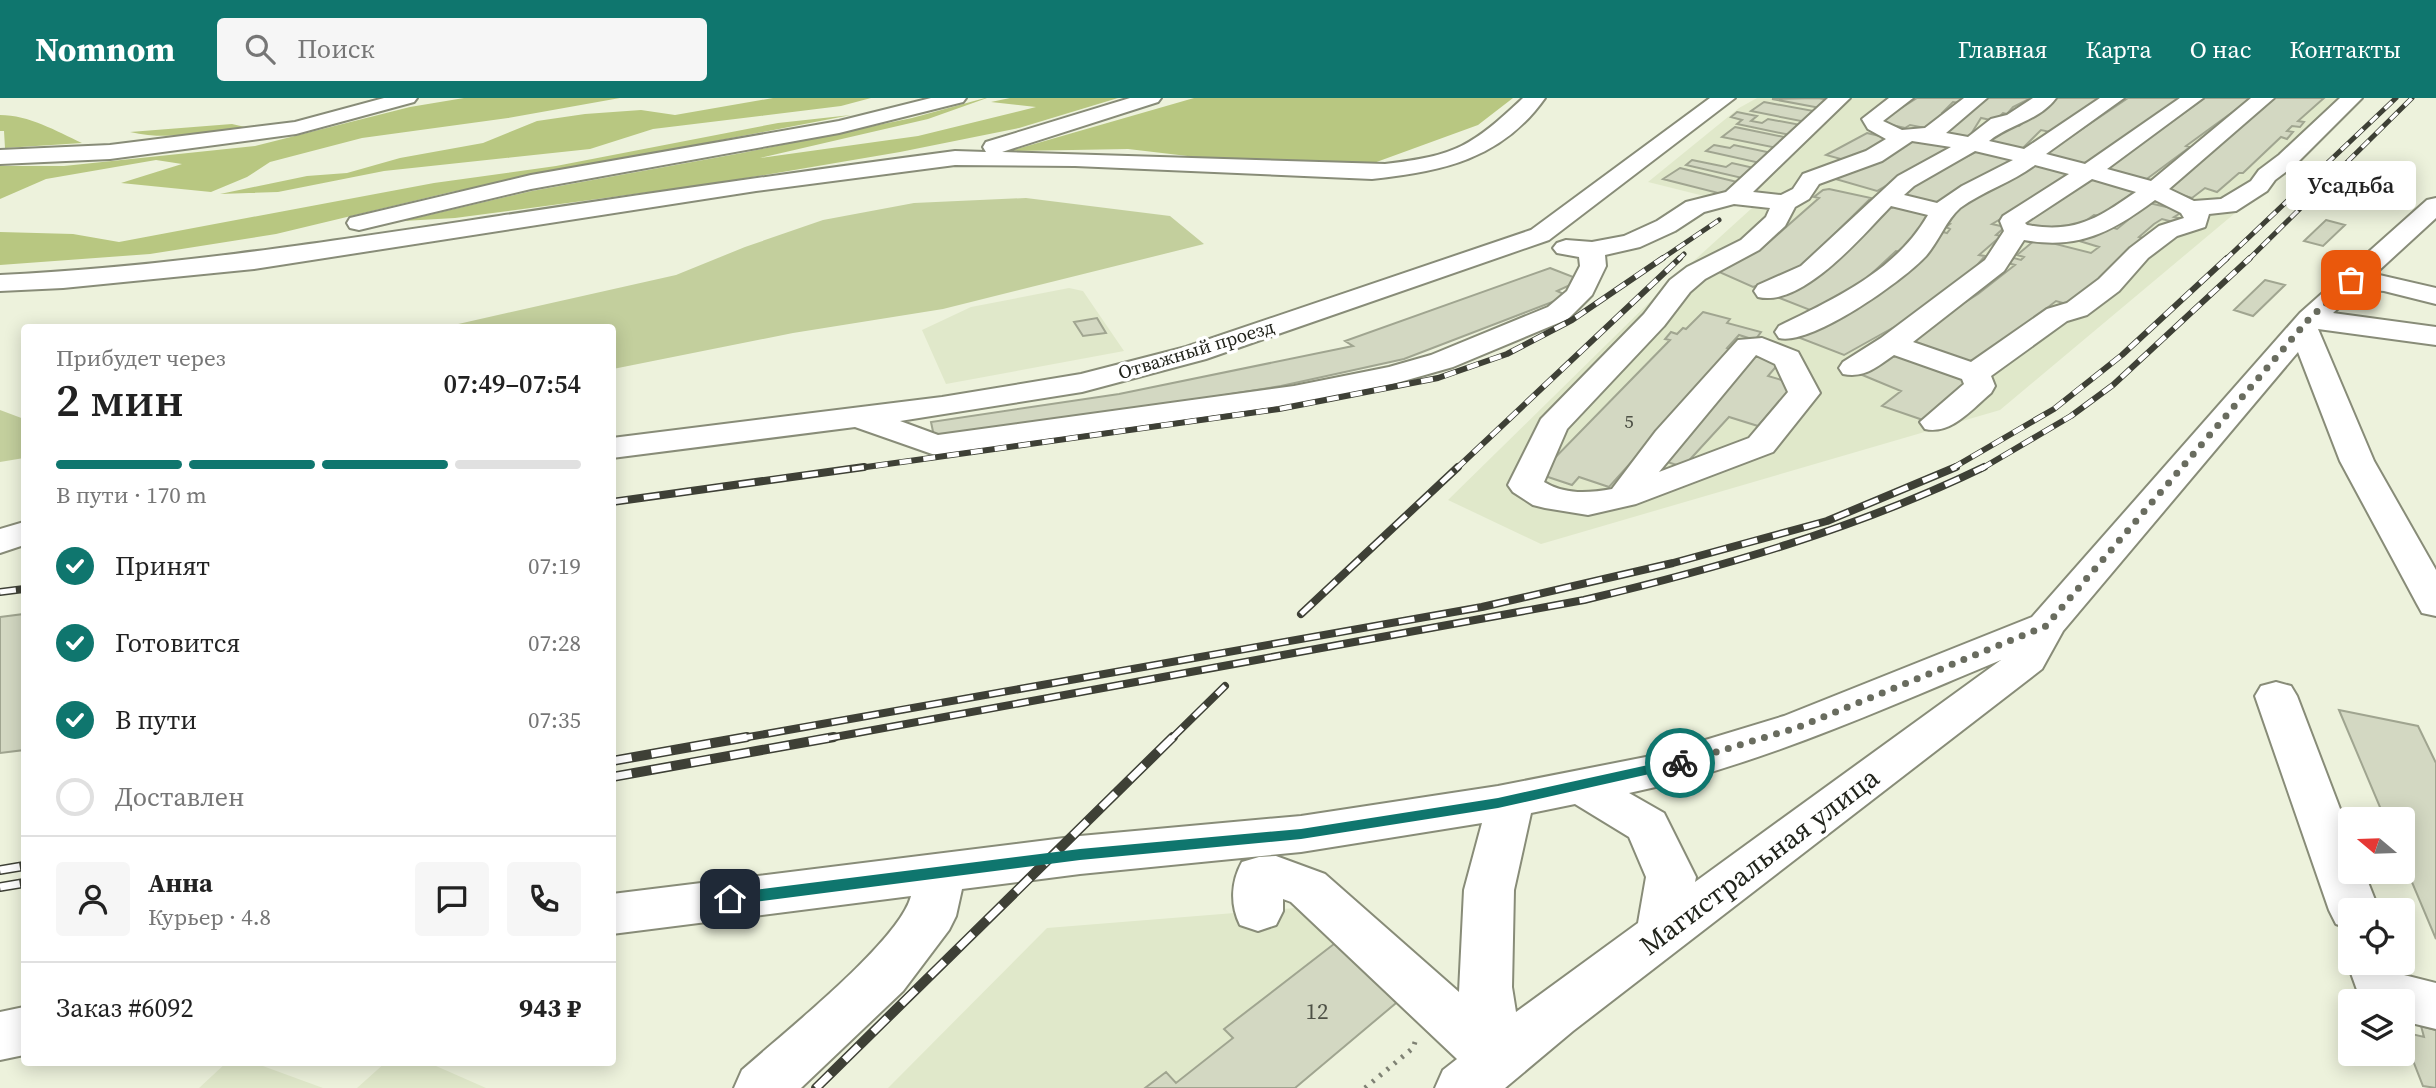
<!DOCTYPE html>
<html lang="ru">
<meta charset="utf-8">
<style>
:root{--surface:#fff;--page:#f6f6f6;--text:#222;--muted:#767676;--line:#e0e0e0;--accent:#0f766e}
body{margin:0;font-family:"Source Serif 4",serif;background:var(--page);color:var(--text);height:100vh;display:flex;flex-direction:column;font-size:26px;white-space:nowrap}
*{box-sizing:border-box;margin:0}
p{font-size:23px;color:var(--muted)}
.icon{flex:none;width:38px;height:38px;fill:none;stroke:currentColor;stroke-width:2;stroke-linecap:round;stroke-linejoin:round}
.map{position:relative;flex:1;overflow:hidden}
.sheet{position:absolute;left:21px;top:226px;width:595px;height:742px;display:flex;flex-direction:column;background:var(--surface);border-radius:7px;box-shadow:0 4px 18px #0003}
.sheet>*{flex:none}
.needle{width:46px;rotate:289deg}
.buttons{position:absolute;left:2338px;top:709px;display:grid;gap:14px}
.buttons a{display:grid;place-items:center;width:77px;height:77px;border-radius:7px;background:var(--surface);box-shadow:0 4px 18px #0003;font-size:35px}
.pin{position:absolute;display:grid;place-items:center;width:60px;height:60px;color:#fff;margin:-30px;border-radius:14px;box-shadow:0 4px 10px #0006}
.courier{position:absolute;display:grid;place-items:center;width:70px;height:70px;margin:-35px;border:5px solid #0f766e;border-radius:50%;background:#fff;color:#222;box-shadow:0 2px 9px #0007}
.bubble{position:absolute;height:49px;border-radius:7px;background:var(--surface);box-shadow:0 4px 18px #0003;font-size:23px;font-weight:600;line-height:49px;text-align:center}
.headline em{font-style:normal;font-weight:600}
.headline div{display:flex;flex-direction:column-reverse}
.headline{display:flex;align-items:center;justify-content:space-between;height:119px;padding:0 35px}
h1{font-size:46px;font-weight:600;line-height:52px}
.bar{display:grid;grid-template-columns:repeat(4,1fr);gap:10px 7px;align-content:center;height:84px;padding:0 35px}
.bar i{height:9px;border-radius:5px;background:var(--line)}
.bar .on{background:var(--accent)}
.bar p{grid-column:span 4}
.line{display:flex;align-items:center;gap:18px;padding:0 35px;border-top:2px solid var(--line)}
.line div{flex:1}
.round{display:grid;place-items:center;flex:none;width:74px;height:74px;border-radius:7px;background:var(--page)}
ol{padding:0 35px;list-style:none}
li{display:flex;align-items:center;gap:21px;height:77px}
li p{margin-inline-start:auto}
li .icon{padding:7px;border-radius:50%;background:var(--accent);color:#fff;stroke-width:4}
li:last-child{color:var(--muted)}
li i{width:38px;height:38px;border:4px solid var(--line);border-radius:50%}
header{display:flex;align-items:center;gap:42px;box-sizing:border-box;height:98px;padding:0 35px;background:var(--accent);color:#fff}
header strong{font-size:33px}
nav{display:flex;gap:38px;margin-inline-start:auto;font-size:24px}
.search{width:490px;height:63px;background:var(--page);display:flex;align-items:center;gap:18px;box-sizing:border-box;padding:0 24px;border-radius:7px;color:var(--muted);font-size:26px}
.map>svg:first-child{display:block}
.built{fill:#e0e8ca}
.green{fill:#c3cf9d}
.forest{fill:#b8c781}
.building{fill:#d3d8c2;stroke:#a0a590;stroke-width:2}
.lines{fill:none;stroke-linecap:round;stroke-linejoin:round}
.minor-casing{stroke:#888c78;stroke-width:4}
.path{stroke:#7e8173;stroke-width:5;stroke-dasharray:2.5 7;stroke-linecap:butt}
.minor{fill:#fff;fill-rule:evenodd}
.rail-far3-casing{stroke:#3e4036;stroke-width:5}
.rail-far2-casing{stroke:#3e4036;stroke-width:6}
.rail-far1-casing{stroke:#3e4036;stroke-width:8}
.rail-casing{stroke:#3e4036;stroke-width:10}
.rail-far3{stroke:#fff;stroke-width:3.5;stroke-dasharray:10;stroke-linecap:butt}
.rail-far2{stroke:#fff;stroke-width:4.5;stroke-dasharray:12;stroke-linecap:butt}
.rail-far1{stroke:#fff;stroke-width:5;stroke-dasharray:16;stroke-linecap:butt}
.rail{stroke:#fff;stroke-width:7;stroke-dasharray:20;stroke-linecap:butt}
.route{fill:#0f766e}
.done{stroke:#696c5f;stroke-width:7;stroke-dasharray:0 12.6}
.labels{text-anchor:middle;stroke-width:7;stroke-linejoin:round;paint-order:stroke}
.far-street-label{font-size:19px;fill:#22241c;stroke:#fff}
.number-label{font-size:19px;fill:#4e5146}
.near-number-label{font-size:23px;fill:#4e5146}
.near-street-label{font-size:28px;fill:#22241c;stroke:#fff}
</style>
<header>
<strong>Nomnom</strong>
<div class="search"><svg class="icon" aria-label="search" viewBox="0 0 24 24"><circle cx="10" cy="10" r="6"/><path d="M15 15l6 6"/></svg>Поиск</div>
<nav><a>Главная</a><a>Карта</a><a>О нас</a><a>Контакты</a></nav>
</header>
<div class="map">
<svg width="2436" height="990" viewBox="0 0 2436 990">
<rect width="100%" height="100%" fill="#edf2dc"/>
<path class="built" d="M1757,0h604l-102,95 -259,217 -459,134 -93,-44 217,-213 87,-79 -104,-26 91,-74z
M1069,190l14,3 41,60 -178,33 -24,-54 49,-23z
M1321,808l87,87 -113,95h-407l159,-160z
M227,964h25l71,26h-124z
M386,964h41l59,26h-129z"/>
<path class="green" d="M1026,100l144,18 34,28 -261,65 -150,24 -180,36 -1,-42h-167l231,-52 69,-28 78,-27 91,-17z
M0,312l24,9v39l-24,4z"/>
<path class="forest" d="M464,0h156l-112,20 -146,20 -92,24 -23,15 -36,15 -90,-9 61,-19 -26,-4 -110,19 -46,20v-33h64l191,-20 155,-39z
M773,0h98l-30,8 -188,23 -63,20 -206,22 -106,21 -58,2 87,-18 40,-3 53,-15 83,-15 54,-22 48,-7 56,-4 34,5z
M985,0h2l-59,21 -168,39 158,-22 118,-29 -45,-5 19,-4h108l-99,30 -119,24 -183,31 -262,35 -52,3 129,-30 210,-38 170,-35z
M1194,0h319l-35,27 -107,39 -141,-3 -102,-12 -118,2z
M0,17c29,0 56,16 82,28l-77,5 -1,-17h-4z
M851,17l-400,77 -175,42 -126,20 -150,11v-33l73,2 46,8 315,-59 122,-17 222,-43z
M232,26l13,3c-39,5 -76,14 -115,5z"/>
<path class="building" d="M1818,0l12,2 -10,8 -48,-9z
M1917,0h51l-8,5 -7,-1 -10,10h3l-5,3 3,1 -19,12 -15,-3 -5,3 -26,-6z
M1982,0h49l-18,9 -6,7 -4,-1 -8,8 -14,-3 -13,21 -24,-5z
M2054,0h47l-46,35 -14,-3 -20,20 -36,-7 22,-19 12,2z
M2128,0h54l-99,69 -41,-11z
M2205,0h47l-66,48 4,1 -46,34 -41,-10z
M2272,0h52l-26,23 6,1 -4,5 -8,-1 -5,5 6,1 -6,7 -6,-2 -38,36h-4l-22,19 -12,-4 -13,10 -33,-10 26,-12z
M1764,4l55,10 -13,10 -55,-11z
M1737,14l20,4 -6,5 11,2 6,-4 33,6 -11,10 -53,-11 5,-4 -11,-3z
M1735,29l54,11 -12,10 -55,-11z
M1867,35l21,5 -40,23 -22,-6z
M1915,38l39,10 -77,45 -45,-13z
M1714,47l16,3 4,-3 38,8 -12,10 -54,-12z
M1980,52l41,9 -61,28 4,2 -30,18 -38,-11 22,-16z
M1692,62l34,7 6,-4 22,5 -12,10 -56,-13z
M2036,65l39,10 -3,4 -80,47 13,3 -9,8 5,1 -22,19 6,1 -17,20 -63,45 -61,34 -49,-19 136,-88 12,-16 4,1 3,-4 -4,-2 4,-3 -4,-1 16,-20z
M1680,70l57,14 -15,12 -59,-15z
M2096,79l45,10 -41,29 -6,-1 -26,18 -47,-8z
M1829,91l42,9 -66,65 -19,12 -33,12 -36,-16 43,-21 59,-52 -5,-1 9,-7z
M2149,105l35,8 -10,6 9,2 -6,4 -15,-4 -8,5 -15,13 4,1 -13,14 -60,53 -14,-4 -82,64 -70,-24 74,-47 37,-29 -7,-2 6,-5 7,2 3,-3 -7,-2 19,-16 55,14 8,-6 -23,-7 28,-15 13,4z
M1890,106l45,10 -33,38 -6,-1 -43,40 -43,19 -38,-15z
M2326,122l19,5 -22,21 -19,-5z
M1550,170l31,12 -24,11 11,5 -164,63 -123,27 -346,55 -4,-19 188,-28 234,-48 -8,-5z
M2265,182l20,5 -32,31 -19,-6z
M1703,214l27,7 -3,4 34,9 -6,8 -16,-5 -12,13 5,2 -123,137 -30,-10 -7,8 -33,-11 131,-134 -5,-1 6,-7 6,2 6,-6 3,1z
M1097,220l9,15 -23,3 -9,-14z
M1900,254l26,10 -5,3 48,17 -46,38 -41,-14 19,-15 -41,-17z
M1754,255l26,9 -12,14 27,8 -37,42 -29,-9 -46,50 -25,-8z
M24,516v136l-24,3v-136z
M2339,612l79,16 18,37v176l-33,-78v-42h-18z
M1343,839l65,56 -113,95h-150l21,-16 10,11 57,-45 -9,-9z
M2421,928l15,4v58l-13,-2 -20,-51v-3l21,5z"/>
<g class="lines">
<g class="minor-casing">
<path id="minor" d="M384,0h33l-3,4 -118,32 -186,25 -110,5v-14l110,-5 185,-23z
M931,0h35l-3,4 -124,31 -308,56 -172,41 -9,-2 -3,-5 3,-5 181,-43 308,-54z
M1130,0h31l-3,4 -156,50 383,12c71,-8 87,-18 138,-66h22c-43,61 -103,74 -173,81l-297,-13 -120,-1 -199,26 -502,78 -191,19 -63,3v-16c168,-8 333,-34 499,-59 152,-23 304,-45 456,-65l31,1 -3,-5 3,-5z
M1710,0h25l-186,142 -343,119 -124,33 -182,29 38,14 356,-49 95,-19 42,-12 117,-48 19,-16 13,-25 -1,-9 -22,-4 -4,-5 4,-5 9,-3 26,2 32,-6 33,-15 29,-19 40,-10 102,-94h22l-97,94 28,3 12,-6 10,-15 63,-23 20,-12 -18,-10 -6,-10 27,-21h24l-30,23 19,9 23,-2 39,-30h23l-41,35 22,4 23,-18 16,-4 26,-17h23c-17,23 -46,26 -67,43l35,8 76,-51h24l-78,56 39,10 95,-66h23l-96,71 44,12 100,-83h23l-105,91 25,12 27,-2 30,-18 8,-11 20,-15 61,-57h22l-67,67 -20,15 -8,11 -31,20 -27,3 -4,13 -28,9 -29,22 -29,33 -32,24 -20,6 -76,55 4,10 -4,7c-19,16 -40,42 -66,36l-5,-7 44,-38 -2,-5 -68,-24c-16,11 -30,24 -51,19l-4,-6 4,-6 38,-24 104,-78 19,-29 -4,-10 3,-5 66,-42 -34,-9c-22,17 -52,26 -75,43 -14,12 -21,33 -34,48 -23,25 -115,90 -147,82l-4,-6 4,-6c55,-27 117,-55 149,-111l-37,-9c-28,29 -89,102 -133,91l-4,-6 4,-6 43,-19 97,-90 53,-29 -39,-6 -30,20 -63,23 -10,15 -14,8 -10,19 -26,24 -54,29 -15,13 -26,34 -97,103 -23,53c21,13 45,11 68,7l44,-58 82,-91 24,-2 36,14 22,41 -47,59 -137,52 -48,11 -43,-7 -12,-3 -20,-13 -5,-7 33,-66 103,-105 26,-34 17,-13 54,-27 25,-23 4,-9 -36,-4 -30,8 -29,19 -35,16 -35,8 1,11 -14,29 -24,24 -115,48 -60,17 -99,20 -359,51 -80,-28 -243,31v-20l330,-41 139,-23 105,-27 345,-117zM1975,53l38,9 -51,26 -25,17 -33,-8 10,-9zM2092,81l44,13c-38,26 -61,42 -109,33l-2,-2zM2155,102l26,13 3,5 -25,8 -29,22 -31,31 -32,24 -20,6 -76,53 -58,-20 91,-71 20,-31c54,10 88,-8 131,-40zM1756,257l19,9 13,28 -39,46 -90,34z
M2436,100v20l-61,56 61,14v16l-52,-13 -25,-2 -26,24 103,14v18l-118,-16 56,132 62,109v46l-14,-3 -5,-9 -77,-143 -42,-109 -235,279 -21,38 -469,362 -68,57h-70l8,-18 14,-11 -166,-157 -8,-3v12l-7,14 -18,6 -18,-6c-10,-20 -9,-43 2,-63l17,-5 17,-1 49,18 134,118 5,-102 18,-67 -181,29 -221,22 -118,15 -6,27 -7,14 -46,61 -102,97h-67l8,-18c39,-35 158,-129 169,-174l-299,38v-40l468,-58 221,-20 197,-30 158,-31 128,-39 248,-99 268,-304 127,-113zM2001,562l-306,222 1,-5 -32,-64 -35,-20c129,-27 251,-83 372,-133zM1575,706l54,33 17,40 -8,46 -122,89 -4,-25 2,-97 17,-77z
M24,424v23l-24,8v-24z
M2276,584l15,4 6,10 53,139v37h14l15,38h-29v19l-14,-5 -7,-14 -74,-214 6,-10z
M2350,857v7h49l5,13 32,8v46l-33,-8v-20h-42l-14,-39z
M24,909v48l-24,5v-48z"/>
</g>
<path class="path" d="M1365,990l48,-40 2,-6"/>
<use href="#minor" class="minor"/>
<g class="rail-far3-casing">
<path id="rail-far3" d="M1660,162l59,-40
M1678,162l6,-6
M2225,162l171,-162
M2248,162l164,-162"/>
</g>
<g class="rail-far2-casing">
<path id="rail-far2" d="M852,371l427,-60 159,-31 69,-24 65,-34 91,-62
M1456,371l224,-211
M1951,371l103,-60 68,-54 105,-97
M1981,371l90,-53 42,-31 137,-127"/>
</g>
<g class="rail-far1-casing">
<path id="rail-far1" d="M612,404l252,-35
M0,494l24,-3
M1301,516l157,-147
M737,641l745,-132 191,-44 154,-42 129,-54
M824,641l760,-139c138,-33 272,-71 400,-133
M1171,641l54,-53"/>
</g>
<g class="rail-casing">
<path id="rail" d="M612,663l135,-24
M612,679l222,-40
M0,772l24,-4
M0,789l24,-4
M816,990l357,-351"/>
</g>
<use href="#rail-far3" class="rail-far3"/>
<use href="#rail-far2" class="rail-far2"/>
<use href="#rail-far1" class="rail-far1"/>
<use href="#rail" class="rail"/>
</g>
<path class="route" d="M1680,660l5,2v6l-187,42 -197,31 -221,21 -350,45 -8,-6 8,-6 350,-44 221,-20 197,-31z"/>
<g class="lines">
<path class="done" d="M1680,665l119,-36 247,-101 263,-307 42,-39"/>
</g>
<g class="labels">
<g class="far-street-label">
<text transform="translate(1196 251) rotate(-17)" y="7">Отважный проезд</text>
</g>
<g class="number-label">
<text x="1629" y="330">5</text>
</g>
<g class="near-number-label">
<text x="1317" y="921">12</text>
</g>
<g class="near-street-label">
<text transform="translate(1759 763) rotate(-37)" y="10">Магистральная улица</text>
</g>
</g>
</svg>
<div class="buttons">
<a><svg class="needle" viewBox="-14 -14 28 28"><path d="M0-13l5 13h-10z" fill="#e53935"/><path d="M0 13l5-13h-10z" fill="#767676"/></svg></a>
<a><svg class="icon" aria-label="locate" viewBox="0 0 24 24"><circle cx="12" cy="12" r="6"/><path d="M12 2v4M12 18v4M2 12h4M18 12h4"/></svg></a>
<a><svg class="icon" aria-label="layers" viewBox="0 0 24 24"><path d="M12 4l9 5-9 5-9-5zM3 14l9 5 9-5"/></svg></a>
</div>
<div class="pin" style="left:2351px;top:182px;background:#ea580c"><svg class="icon" aria-label="bag" viewBox="0 0 24 24"><path d="M5 8h14l-1 12H6zM9 8a3 3 0 0 1 6 0"/></svg></div>
<div class="pin" style="left:730px;top:801px;background:#1f2937"><svg class="icon" aria-label="home" viewBox="0 0 24 24"><path d="M3 11l9-7 9 7M6 9v11h12V9"/></svg></div>
<div class="courier" style="left:1680px;top:665px"><svg class="icon" aria-label="bike" viewBox="0 0 24 24"><circle cx="6" cy="16" r="4"/><circle cx="18" cy="16" r="4"/><path d="M6 16l4-8h5l3 8M10 8l3 8H6M13 5h3"/></svg></div>
<div class="bubble" style="left:2286px;top:63px;width:130px">Усадьба</div>
<section class="sheet">
<div class="headline"><div><h1>2 мин</h1><p>Прибудет через</p></div><em>07:49–07:54</em></div>
<div class="bar"><i class="on"></i><i class="on"></i><i class="on"></i><i></i><p>В пути · 170 m</p></div>
<ol>
<li><svg class="icon" aria-label="check" viewBox="0 0 24 24"><path d="M5 12l5 5 9-10"/></svg>Принят<p>07:19</p></li>
<li><svg class="icon" aria-label="check" viewBox="0 0 24 24"><path d="M5 12l5 5 9-10"/></svg>Готовится<p>07:28</p></li>
<li><svg class="icon" aria-label="check" viewBox="0 0 24 24"><path d="M5 12l5 5 9-10"/></svg>В пути<p>07:35</p></li>
<li><i></i>Доставлен</li>
</ol>
<div class="line" style="height:126px"><a class="round"><svg class="icon" aria-label="person" viewBox="0 0 24 24"><circle cx="12" cy="8" r="4"/><path d="M4 21q1-7 8-7t8 7"/></svg></a><div><b>Анна</b><p>Курьер · 4.8</p></div><a class="round"><svg class="icon" aria-label="chat" viewBox="0 0 24 24"><path d="M4 5h16v11H9l-5 4z"/></svg></a><a class="round"><svg class="icon" aria-label="phone" viewBox="0 0 24 24"><path d="M5 4h4l2 5-3 2q2 4 5 5l2-3 5 2v4C11 20 4 13 5 4z"/></svg></a></div>
<div class="line" style="height:91px"><div>Заказ #6092</div><b>943 ₽</b></div>
</section>
</div>
